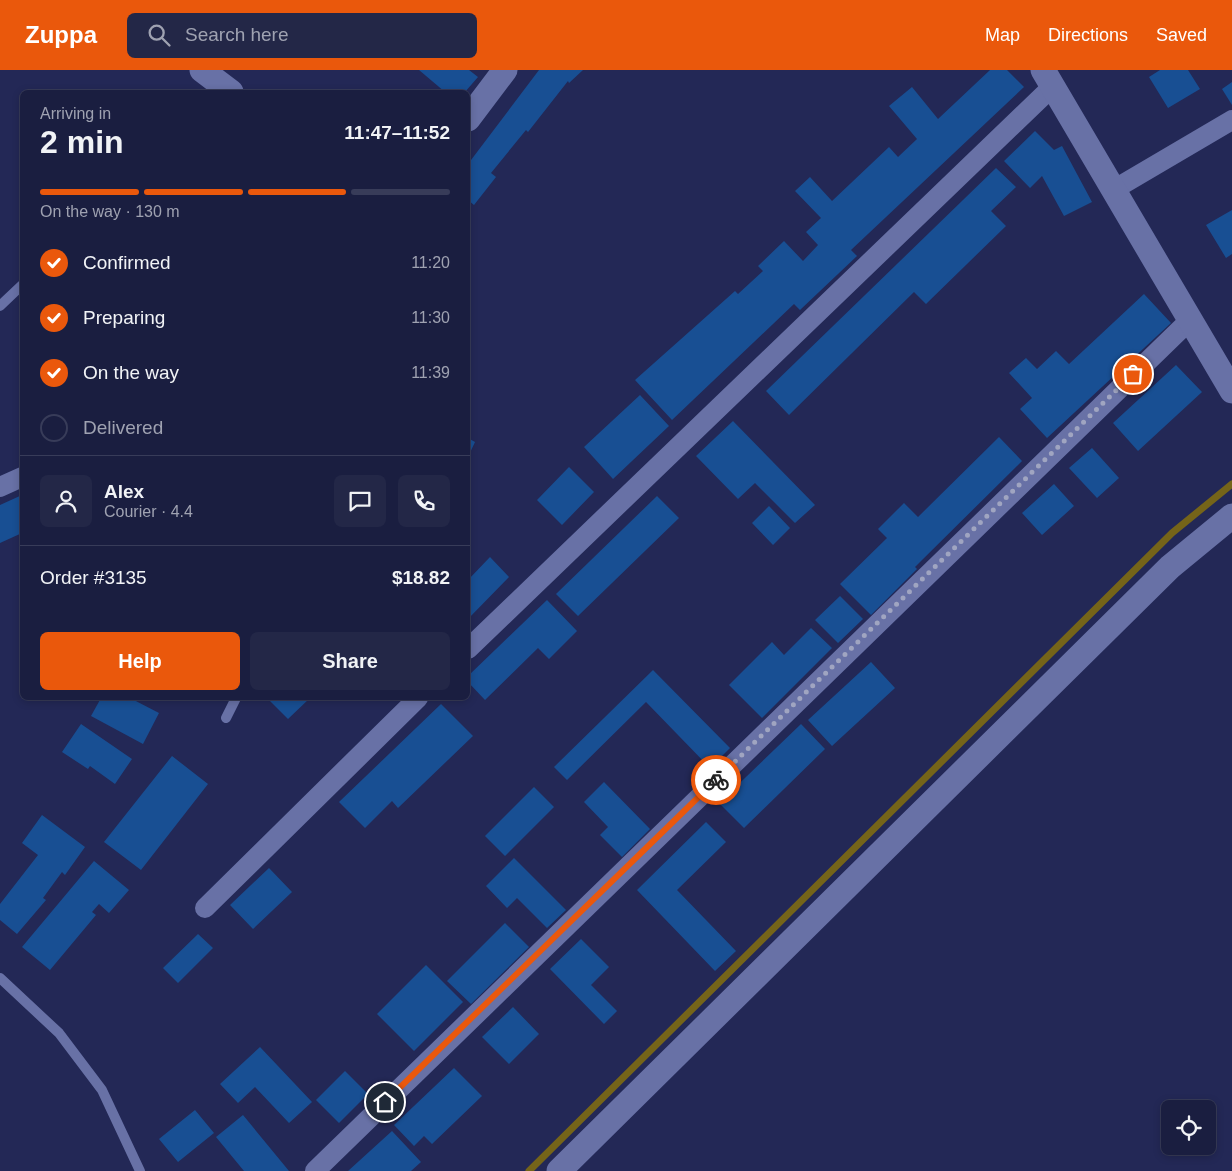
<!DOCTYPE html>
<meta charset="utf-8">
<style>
:root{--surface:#1a1e40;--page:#232747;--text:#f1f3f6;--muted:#9fa2b1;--line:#383c59;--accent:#ea580c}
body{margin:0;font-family:Arial,sans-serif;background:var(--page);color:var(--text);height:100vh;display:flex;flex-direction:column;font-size:19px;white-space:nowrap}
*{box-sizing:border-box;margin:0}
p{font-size:16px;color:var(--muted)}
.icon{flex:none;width:28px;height:28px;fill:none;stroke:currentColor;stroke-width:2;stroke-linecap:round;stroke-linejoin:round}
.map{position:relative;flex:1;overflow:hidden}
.drawer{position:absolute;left:20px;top:20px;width:450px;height:610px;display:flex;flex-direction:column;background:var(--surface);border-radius:8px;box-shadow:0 2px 8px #0003,0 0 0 1px var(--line)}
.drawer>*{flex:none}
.controls{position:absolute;left:1161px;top:1030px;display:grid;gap:10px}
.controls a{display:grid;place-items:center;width:55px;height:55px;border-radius:8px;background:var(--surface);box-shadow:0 2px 8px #0003,0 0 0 1px var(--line);font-size:25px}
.pin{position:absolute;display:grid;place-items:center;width:42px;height:42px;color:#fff;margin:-21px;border:2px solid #fff;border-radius:50%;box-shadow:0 1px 5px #0007}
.courier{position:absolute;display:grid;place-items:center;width:50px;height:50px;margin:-25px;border:4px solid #ea580c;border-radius:50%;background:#fff;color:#222;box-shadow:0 1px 6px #0007}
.headline em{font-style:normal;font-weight:600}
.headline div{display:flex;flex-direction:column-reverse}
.headline{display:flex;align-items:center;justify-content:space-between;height:85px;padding:0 20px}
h1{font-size:32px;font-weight:600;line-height:38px}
.bar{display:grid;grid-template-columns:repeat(4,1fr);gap:8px 5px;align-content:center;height:60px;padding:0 20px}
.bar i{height:6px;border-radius:4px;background:var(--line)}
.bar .on{background:var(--accent)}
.bar p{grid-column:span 4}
.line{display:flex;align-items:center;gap:12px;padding:0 20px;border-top:1px solid var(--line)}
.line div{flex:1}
.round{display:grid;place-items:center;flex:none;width:52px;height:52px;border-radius:8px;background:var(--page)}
ol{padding:0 20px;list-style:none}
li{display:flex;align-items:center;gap:15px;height:55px}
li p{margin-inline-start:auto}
li .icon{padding:5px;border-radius:50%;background:var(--accent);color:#fff;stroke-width:4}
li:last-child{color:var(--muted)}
li i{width:28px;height:28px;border:2px solid var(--line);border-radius:50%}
.button{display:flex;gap:10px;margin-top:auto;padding:10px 20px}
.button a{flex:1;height:58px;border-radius:8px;background:var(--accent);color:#fff;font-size:20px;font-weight:600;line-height:58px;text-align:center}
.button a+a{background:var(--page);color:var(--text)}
header{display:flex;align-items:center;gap:30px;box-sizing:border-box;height:70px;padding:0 25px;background:var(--accent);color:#fff}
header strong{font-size:24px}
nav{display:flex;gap:28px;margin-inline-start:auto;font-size:18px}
.search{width:350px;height:45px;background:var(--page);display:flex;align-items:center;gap:12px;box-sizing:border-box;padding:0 18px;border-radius:8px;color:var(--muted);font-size:19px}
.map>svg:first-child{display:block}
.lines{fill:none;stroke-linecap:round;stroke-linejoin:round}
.stream{stroke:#756419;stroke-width:7}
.building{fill:#184f93}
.service{stroke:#6871a6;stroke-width:10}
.minor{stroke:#6871a6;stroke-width:20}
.tertiary{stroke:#6871a6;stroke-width:25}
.done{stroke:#a0a5c1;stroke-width:5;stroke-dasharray:0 9}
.route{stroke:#ea580c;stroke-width:6}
</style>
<header>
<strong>Zuppa</strong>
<div class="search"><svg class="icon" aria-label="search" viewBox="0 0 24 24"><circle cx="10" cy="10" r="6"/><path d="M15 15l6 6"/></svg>Search here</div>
<nav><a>Map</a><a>Directions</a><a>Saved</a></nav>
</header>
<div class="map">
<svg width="1232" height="1101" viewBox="0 0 1232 1101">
<rect width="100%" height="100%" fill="#232856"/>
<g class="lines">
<path class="stream" d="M529,1101l643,-638 60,-49"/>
</g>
<path class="building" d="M419,0h50l9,7 -13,15h-20z
M539,0h44l-14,13 -1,-2 -40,51 -2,-2 -35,43 5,4 -22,28 -6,-5v-36z
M990,0h17l17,17 -173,163 6,6 -57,54 -6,-6 -122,116 -37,-40 100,-89 3,3 25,-23 -5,-5 26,-25 19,20 15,-16 -12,-13 15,-14 -26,-27 15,-14 22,24 57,-54 9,10 19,-18 -28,-33 23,-19 26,32z
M1160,0h28l12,19 -32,19 -19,-31z
M1232,12v23l-10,-16z
M1035,61l19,19 8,-4 30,56 -28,14 -22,-40 -12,12 -26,-27z
M996,98l20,19 -25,24 15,15 -80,78 -12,-12 -125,123 -23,-24z
M1232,140v44l-6,4 -20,-33z
M1144,224l27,29 -124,115 -27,-29 12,-11 -23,-25 17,-15 11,11 19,-18 13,13z
M1176,295l26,27 -64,59 -25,-28z
M640,325l29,31 -56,53 -29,-32z
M733,351l82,84 -20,18 -40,-40 -17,16 -42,-43z
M999,367l23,24 -107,106 2,2 -46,46 -31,-31 47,-46 -9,-9 26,-26 14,14z
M468,368l7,4 -7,15z
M1092,378l27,30 -22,20 -28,-30z
M569,397l25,25 -32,33 -25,-25z
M1054,414l20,22 -32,29 -20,-22z
M22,425v38l-22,10v-38z
M657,426l22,22 -101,98 -22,-22z
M769,436l21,22 -17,17 -21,-22z
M490,487l19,20 -41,42v-39z
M840,526l23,23 -25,24 -23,-23z
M547,530l30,31 -28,28 -11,-11 -53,52 -17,-18v-6z
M811,558l21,20 -70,70 -33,-33 43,-43 12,13z
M871,592l24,26 -63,58 -24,-26z
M653,600l77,78 -20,20 -64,-66 -79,78 -13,-13z
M101,628h29l29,15 -16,31 -52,-28z
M267,628h43l-22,21z
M441,634l32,32 -75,72 -6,-7 -27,27 -26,-26z
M81,654l51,35 -17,25 -25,-18 -2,3 -26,-17z
M801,654l24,25 -81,79 -25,-25z
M172,686l36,28 -67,86 -37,-28z
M604,712l46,47 -28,28 -22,-22 8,-8 -24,-25z
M534,717l20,20 -49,49 -20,-20z
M42,745l43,32 -20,28 -3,-3 -19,26 3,2 -29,34 -17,-14v-16l38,-49 -16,-12z
M706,752l20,20 -49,48 59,61 -21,20 -78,-81z
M514,788l52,52 -19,18 -30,-30 -10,10 -21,-22z
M94,791l35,29 -20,23 -10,-9 -7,8 4,3 -46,55 -28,-23z
M269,798l23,24 -39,37 -23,-24z
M505,853l24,24 -58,57 -24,-23z
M198,864l15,14 -35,35 -15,-15z
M581,869l28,28 -18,18 26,26 -13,13 -54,-55z
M426,895l37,37 -49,49 -37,-37z
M513,937l26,27 -30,30 -27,-27z
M260,977l52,55 -23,21 -34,-36 -17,16 -18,-19z
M454,998l28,28 -50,48 -8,-8 -10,10 -20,-21z
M345,1001l23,23 -29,29 -23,-23z
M195,1040l19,23 -36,29 -19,-23z
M243,1045l46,56h-45l-28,-34z
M392,1061l29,31 -10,9h-63z"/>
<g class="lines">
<path class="service" d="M0,236l22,-21
M226,648l10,-20
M0,908l59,55 43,57 38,81"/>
<path class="minor" d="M1113,120l119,-70
M0,417l22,-10
M468,579l584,-562
M205,838l213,-210
M315,1101l875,-851"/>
<path class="tertiary" d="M202,0l29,22
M1043,0l189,321
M468,49l37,-49
M559,1101l611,-604 62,-51"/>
</g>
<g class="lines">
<path class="done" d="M716,710l417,-406"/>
<path class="route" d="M385,1032l331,-322"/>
</g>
</svg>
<div class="controls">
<a><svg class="icon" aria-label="locate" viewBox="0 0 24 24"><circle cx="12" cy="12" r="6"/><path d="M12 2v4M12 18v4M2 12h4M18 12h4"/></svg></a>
</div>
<div class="pin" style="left:1133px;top:304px;background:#ea580c"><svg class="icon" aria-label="bag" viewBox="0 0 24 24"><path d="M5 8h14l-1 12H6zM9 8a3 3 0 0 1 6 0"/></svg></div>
<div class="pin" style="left:385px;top:1032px;background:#1f2937"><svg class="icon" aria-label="home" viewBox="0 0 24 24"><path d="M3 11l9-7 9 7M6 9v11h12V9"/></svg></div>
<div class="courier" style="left:716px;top:710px"><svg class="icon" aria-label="bike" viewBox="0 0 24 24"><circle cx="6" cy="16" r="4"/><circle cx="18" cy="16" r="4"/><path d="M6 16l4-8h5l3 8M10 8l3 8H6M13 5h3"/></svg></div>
<section class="drawer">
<div class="headline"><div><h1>2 min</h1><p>Arriving in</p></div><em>11:47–11:52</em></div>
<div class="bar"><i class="on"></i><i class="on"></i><i class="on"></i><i></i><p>On the way · 130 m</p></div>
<ol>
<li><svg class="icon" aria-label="check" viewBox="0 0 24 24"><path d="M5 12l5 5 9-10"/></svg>Confirmed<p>11:20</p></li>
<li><svg class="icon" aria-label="check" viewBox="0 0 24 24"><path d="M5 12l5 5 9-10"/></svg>Preparing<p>11:30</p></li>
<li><svg class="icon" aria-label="check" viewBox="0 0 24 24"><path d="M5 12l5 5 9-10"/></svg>On the way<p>11:39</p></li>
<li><i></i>Delivered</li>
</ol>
<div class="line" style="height:90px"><a class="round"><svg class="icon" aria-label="person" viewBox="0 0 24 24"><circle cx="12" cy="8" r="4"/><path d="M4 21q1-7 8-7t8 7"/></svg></a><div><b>Alex</b><p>Courier · 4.4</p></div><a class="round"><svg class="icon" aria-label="chat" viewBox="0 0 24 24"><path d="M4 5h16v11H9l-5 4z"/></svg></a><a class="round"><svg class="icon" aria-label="phone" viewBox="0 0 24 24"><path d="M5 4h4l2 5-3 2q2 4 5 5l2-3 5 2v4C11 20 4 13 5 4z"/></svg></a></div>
<div class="line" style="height:65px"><div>Order #3135</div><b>$18.82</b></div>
<div class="button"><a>Help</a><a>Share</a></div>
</section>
</div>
